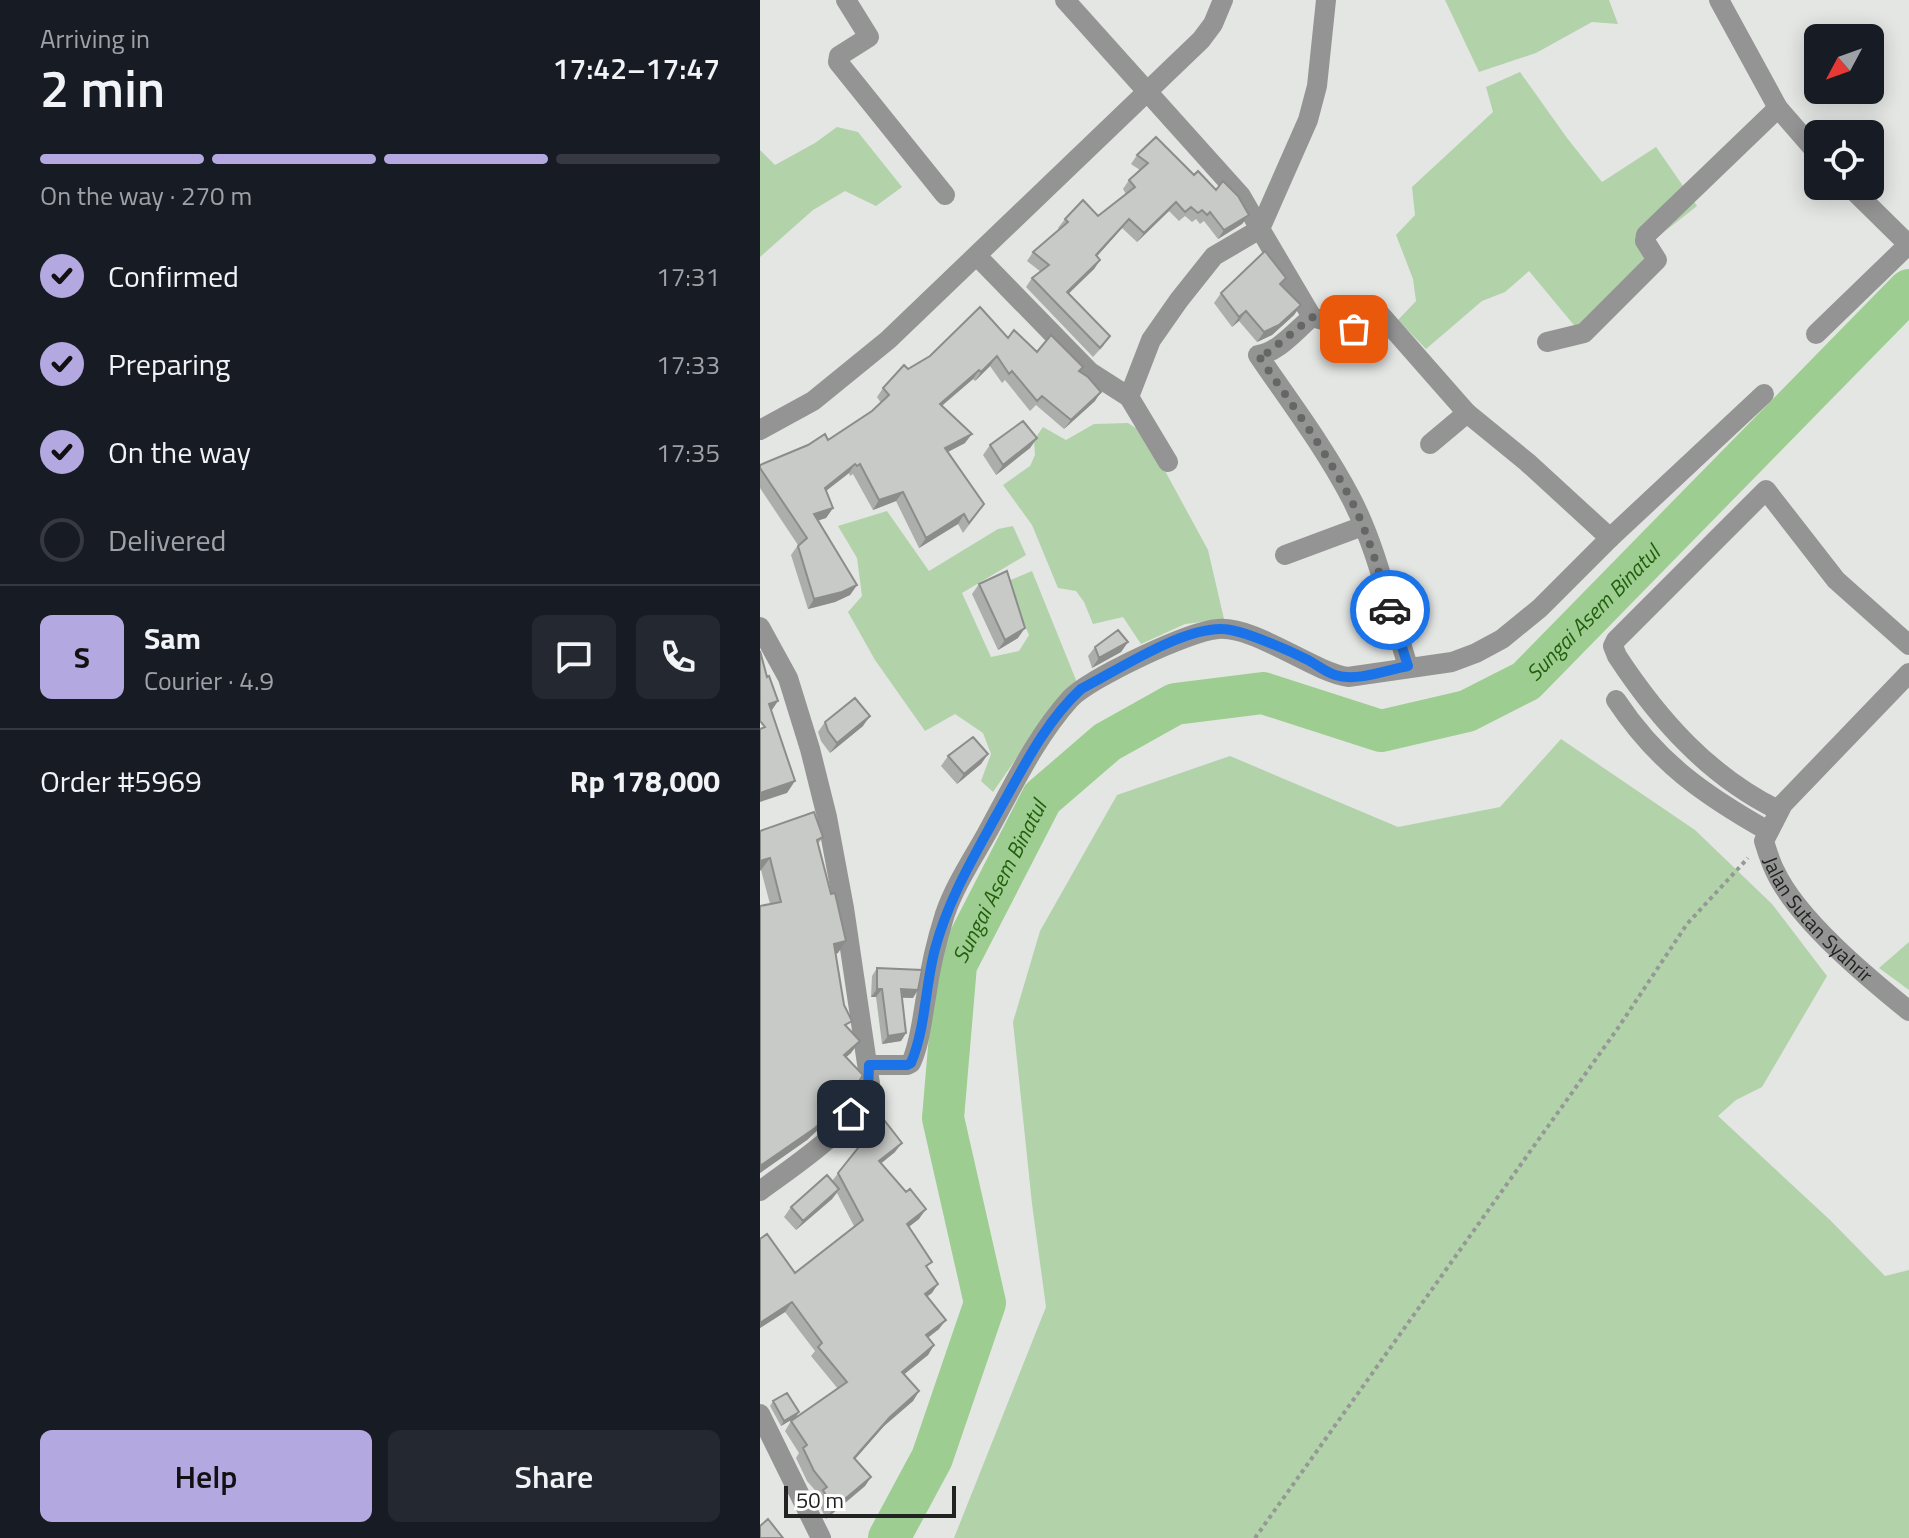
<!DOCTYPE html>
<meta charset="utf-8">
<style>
:root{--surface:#171b24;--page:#242831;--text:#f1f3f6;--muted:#9ea1a6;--line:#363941;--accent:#b4a8e0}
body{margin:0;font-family:"Titillium Web",sans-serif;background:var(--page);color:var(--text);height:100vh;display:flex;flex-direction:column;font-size:30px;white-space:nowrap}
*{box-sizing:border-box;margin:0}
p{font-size:26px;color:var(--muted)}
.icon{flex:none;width:44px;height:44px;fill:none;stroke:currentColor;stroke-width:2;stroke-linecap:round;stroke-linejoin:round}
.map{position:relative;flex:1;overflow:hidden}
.panel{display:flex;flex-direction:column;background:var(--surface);width:760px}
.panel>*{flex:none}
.needle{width:52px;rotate:229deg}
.fabs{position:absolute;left:1044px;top:24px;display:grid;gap:16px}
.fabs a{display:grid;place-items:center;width:80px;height:80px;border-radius:12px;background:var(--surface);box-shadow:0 4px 20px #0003;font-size:40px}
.scale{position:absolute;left:24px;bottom:20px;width:172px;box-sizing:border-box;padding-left:8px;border:4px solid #212221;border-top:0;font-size:22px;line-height:28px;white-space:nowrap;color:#212221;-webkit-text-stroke:6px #fff;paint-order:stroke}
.pin{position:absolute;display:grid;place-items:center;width:68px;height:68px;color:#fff;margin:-34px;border-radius:16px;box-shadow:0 4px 12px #0006}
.courier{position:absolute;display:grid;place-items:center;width:80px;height:80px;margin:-40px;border:6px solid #1a73e8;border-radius:50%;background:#fff;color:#222;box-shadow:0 2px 10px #0007}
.summary em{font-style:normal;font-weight:600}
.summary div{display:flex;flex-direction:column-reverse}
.summary{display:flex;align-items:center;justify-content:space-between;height:136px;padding:0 40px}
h1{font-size:52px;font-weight:600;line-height:60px}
.bar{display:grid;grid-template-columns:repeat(4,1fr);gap:12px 8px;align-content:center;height:96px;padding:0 40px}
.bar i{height:10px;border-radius:6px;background:var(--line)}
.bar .on{background:var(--accent)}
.bar p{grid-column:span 4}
.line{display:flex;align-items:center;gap:20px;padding:0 40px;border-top:2px solid var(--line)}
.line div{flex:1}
.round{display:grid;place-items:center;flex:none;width:84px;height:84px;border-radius:12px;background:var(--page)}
ol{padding:0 40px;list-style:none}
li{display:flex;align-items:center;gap:24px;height:88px}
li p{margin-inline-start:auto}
li .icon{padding:8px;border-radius:50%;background:var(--accent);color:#111;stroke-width:4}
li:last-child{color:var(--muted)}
li i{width:44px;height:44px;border:4px solid var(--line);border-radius:50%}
.primary-button{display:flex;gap:16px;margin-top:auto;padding:16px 40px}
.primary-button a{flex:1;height:92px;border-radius:12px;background:var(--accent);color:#111;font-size:32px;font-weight:600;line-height:92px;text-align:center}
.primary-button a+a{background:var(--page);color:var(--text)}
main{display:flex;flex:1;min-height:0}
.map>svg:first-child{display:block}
.green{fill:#b2d2aa}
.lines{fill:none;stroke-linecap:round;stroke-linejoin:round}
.river{stroke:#9dcd91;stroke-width:42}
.path{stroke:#969896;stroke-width:4;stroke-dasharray:4 4;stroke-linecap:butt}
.minor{stroke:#939493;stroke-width:20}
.wall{fill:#acaeab}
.shaded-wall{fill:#8c8d8b}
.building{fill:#c8cac7;stroke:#8c8d8b;stroke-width:2}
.done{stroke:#656765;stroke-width:8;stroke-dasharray:0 14.4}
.route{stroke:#1a73e8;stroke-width:10}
.labels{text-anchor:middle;stroke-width:6;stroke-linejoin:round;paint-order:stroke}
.street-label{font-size:20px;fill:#212221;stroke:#fff}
.water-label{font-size:22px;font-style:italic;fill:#225f0d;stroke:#fff}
</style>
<main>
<section class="panel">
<div class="summary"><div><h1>2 min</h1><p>Arriving in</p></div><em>17:42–17:47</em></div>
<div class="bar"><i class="on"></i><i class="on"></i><i class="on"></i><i></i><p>On the way · 270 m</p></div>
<ol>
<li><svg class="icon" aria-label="check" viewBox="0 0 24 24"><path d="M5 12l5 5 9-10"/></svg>Confirmed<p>17:31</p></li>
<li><svg class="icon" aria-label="check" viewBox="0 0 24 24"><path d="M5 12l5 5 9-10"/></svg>Preparing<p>17:33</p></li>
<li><svg class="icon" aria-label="check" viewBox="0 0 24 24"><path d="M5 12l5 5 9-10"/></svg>On the way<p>17:35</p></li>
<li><i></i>Delivered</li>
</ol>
<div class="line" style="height:144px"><b class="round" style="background:var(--accent);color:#111">S</b><div><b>Sam</b><p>Courier · 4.9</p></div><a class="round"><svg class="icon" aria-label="chat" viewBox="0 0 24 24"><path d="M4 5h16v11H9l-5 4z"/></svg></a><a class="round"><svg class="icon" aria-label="phone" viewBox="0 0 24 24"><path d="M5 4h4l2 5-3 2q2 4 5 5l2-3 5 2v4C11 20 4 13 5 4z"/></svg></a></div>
<div class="line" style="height:104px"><div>Order #5969</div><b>Rp 178,000</b></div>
<div class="primary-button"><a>Help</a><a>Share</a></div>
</section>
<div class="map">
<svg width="1149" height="1538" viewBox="0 0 1149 1538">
<rect width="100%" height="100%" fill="#e4e6e4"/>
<path class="green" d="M685,0h164l9,24 -26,-2 -56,31 -57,19z
M760,72l47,66 35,44 54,-35 41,59 -42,33 3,33 -70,70 -59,-71 -24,21 -23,9 -56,48 -28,-29 18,-19 -3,-22 -17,-44 19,-20 -3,-28 81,-75 -7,-25z
M77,127l21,5 44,55 -26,19 -31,-15 -32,19 -53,47v-107l15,15 40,-22z
M368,423l17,11 63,116 16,69 -39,5 -44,20 -18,-27 -30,7 -9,-22 -8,-11 -18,-3 -26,-63 -29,-40 27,-19 5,-11 -1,-15 9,-13 23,13 28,-16z
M127,511l42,60 69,-42 15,-3 13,29 -64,38 29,64 28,-6 10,-16 -23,-53 26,-11 46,114 -44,48 -41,59 -12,-11 10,-27 -8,-21 -28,-19 -30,17 -50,-71 -27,-48 14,-16 -5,-38 -19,-32z
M801,739l134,91 77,74 55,72 -65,111 -26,13 -18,16 112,104 55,56 24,-6v268h-955l92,-231 -14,-103 -19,-182 27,-91 77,-136 113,-39 168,71 102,-20z
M1149,942v48l-30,-22z"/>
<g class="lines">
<path class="river" id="s1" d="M129,1538l43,-80 53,-155 -42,-185 13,-153 86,-167 65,-56 68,-38 88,-11 118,38 86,-20 59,-30 383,-391"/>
<path class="path" d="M495,1538l363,-510 69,-104 61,-66"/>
<g class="minor">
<path d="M86,0l23,37 -30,19 -1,6 107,133"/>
<path d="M305,0l176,196 19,33 -46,27 -35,44 -28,40 -22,57 39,65"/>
<path d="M566,0l-9,86 -9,34 -48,109 52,88 41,12 21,-16 6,1 87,99 60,49 83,76"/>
<path d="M959,0l59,108 40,46"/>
<path d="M1089,186l60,59"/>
<path d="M217,256l113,116 39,25"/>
<path d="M552,317c-15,12 -34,36 -54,38 32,47 67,93 93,143 27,52 39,113 57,168"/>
<path d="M1056,334l93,-90"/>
<path d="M787,342l37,-9 73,-73 -12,-19 1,-6 132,-127"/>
<path d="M0,430l53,-29 75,-61 313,-300 12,-16 10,-24"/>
<path d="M670,444l37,-31"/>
<path d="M525,555l78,-29"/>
<path d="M0,627l28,51 22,71 17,68 17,91 26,176c-10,40 -78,83 -110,107"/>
<path id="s2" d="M1149,673l-126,131 -19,37c3,10 6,20 11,30 22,48 92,106 134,140"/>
<path d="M856,700c41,62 88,95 152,131"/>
<path d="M1018,810c-69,-34 -119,-90 -161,-154l-4,-10 3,-6 150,-150 70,90 73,65"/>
<path d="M109,1065h38l4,-2c9,-20 11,-44 15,-66 4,-28 10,-55 19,-83 10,-29 27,-54 42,-81 25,-45 48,-95 83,-134 20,-21 119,-68 148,-70 38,-3 93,42 130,48l104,-15 24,-9 26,-14 38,-31 70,-70 154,-144"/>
<path d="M0,1414l61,124"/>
</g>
</g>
<path class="wall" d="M377,155l57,20 55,40 -7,9 -24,15 -14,-18 -4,3 -4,-5 -4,3 -7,-6 -6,5 -10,-10 -32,31 -15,-14 -25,28 3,4 -6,9 -25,24 35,52 -11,12 -67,-70 6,-9 9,-6 -14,-11 6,-9 26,-23 -1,-1 7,-9 33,-3 28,-22 -3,-5 6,-9 11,-10 -9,-6z
M526,278l-5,7 20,20 -7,10 -22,20 -15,7 -18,-21 -7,6 -18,-24 7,-10z
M248,338l29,14 42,19 16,30 -31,28 -28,-24 -6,6 -25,-31 -3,3 -12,-17 -15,15 -2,-2 -31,27 23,37 -17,9 30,61 -15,20 -5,-9 -39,24 -23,-47 -23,9 -20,-36 -3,2 -1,-3 -23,18 7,17 -7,10 -8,2 39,65 -7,10 -15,7 -27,7 -17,-54 7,-10 -38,-57v-23l68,-25 44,-29 9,-8 -4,-6 6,-9 25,-19z
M277,438l-7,10 -34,27 -13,-20 7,-10z
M219,584l39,54 -20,12 -26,-56z
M368,642l-7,10 -29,16 -4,-12 7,-9z
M65,722l38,4 -33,27 -9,-12 -3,-9z
M228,754l-7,10 -24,20 -16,-18 7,-10z
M0,831l63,6 -5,7 20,109 -2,1 15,99 -5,4 -3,49 -36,34 -47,33v-267l10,-2 -9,-34z
M117,968l36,30h-11l4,35 -5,8 -19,3 -6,-47h-5l1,-21z
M97,1127l38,25 -14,11 38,56 -10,7 18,43 5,24 -5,3 12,33 -11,9 6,7 -6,10 -24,19 15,17 -6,10 -29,25 -29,33 16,18 -6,9 -39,33 -9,-19 3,-4 -13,-15 -11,-23 3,-5 -14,-22 6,-10 47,-32 -27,-33 4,-5 -30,-39 -25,16v-89l35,34 59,-47 -17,-33 -5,6 -36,31 -12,-13 7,-10 41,-26 27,-34 -9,-11z
M13,1401l23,16 -15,9 -11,-20z"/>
<path class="shaded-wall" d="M416,202l-7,9 -32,31 7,-9z
M489,215l-7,9 -24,15 6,-9z
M369,219l-7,9 -32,36 6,-9z
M340,260l-6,9 -33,32 6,-9z
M541,305l-7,10 -22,20 -15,7 7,-10z
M486,311l-7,10 -7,6 7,-10z
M237,356l-7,10 -15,15 6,-9z
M219,370l-6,9 -40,34 7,-9z
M341,392l-6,9 -31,28 7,-9z
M212,434l-7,9 -27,14 7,-9z
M277,438l-7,10 -34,27 7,-10z
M95,464l-6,9 -31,24 7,-9z
M143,492l-7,9 -23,9 6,-10z
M73,508l-7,10 -18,6 6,-10z
M204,514l-6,10 -39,24 7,-10z
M97,585l-7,10 -15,7 -27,7 6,-10z
M265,628l-7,10 -20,12 7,-10z
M368,642l-7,10 -29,16 7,-10z
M18,701l-8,12 -1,-9z
M110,716l-7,10 -33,27 7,-10z
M228,754l-7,10 -24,20 7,-10z
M35,781l-8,12 -27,9v-9z
M10,858l-9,12 -1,1v-10z
M86,941l-8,12 -12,3 8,-12z
M117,989h5l-6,8h-5z
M141,989l17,1 -5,8 -18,-1z
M146,1033l-5,8 -19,3 6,-8z
M100,1041l-9,12 -16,14 9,-12z
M91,1094l-8,12 -36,34 -47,33v-7z
M142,1143l-7,9 -22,18 6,-9z
M79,1189l-7,10 -36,31 7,-9z
M166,1209l-7,10 -18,14 6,-9z
M178,1284l-6,9 -14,10 7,-9z
M32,1302l-7,10 -25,16v-5z
M186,1320l-7,9 -20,15 7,-9z
M174,1345l-6,10 -32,26 6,-9z
M159,1391l-6,10 -29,25 -36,41 6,-9 36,-41z
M39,1412l-3,5 -15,9 3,-5z
M111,1477l-6,9 -39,33 7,-10z"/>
<path class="building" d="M396,137l38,38 4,-4 18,19 7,-9 15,15 11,19 -25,15 -14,-18 -3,3 -5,-5 -4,3 -7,-6 -6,5 -9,-10 -32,31 -15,-14 -33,36 4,5 -33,32 43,44 -10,12 -68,-70 17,-13 -16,-13 35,-30 -3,-3 18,-19 15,16 37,-29 -6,-7 19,-17 -11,-8z
M505,251l21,27 -6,6 21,21 -22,20 -15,7 -18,-21 -7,6 -18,-24z
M220,307l28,31 6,-8 23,22 14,-17 32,32 -4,4 9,6 13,15 -30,28 -29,-24 -5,5 -25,-30 -3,3 -12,-18 -16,16 -2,-2 -39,34 32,30 -27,14 39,56 -15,19 -5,-9 -38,24 -23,-46 -24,8 -19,-36 -3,2 -2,-2 -30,24 8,20 -19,6 43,71 -15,7 -28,7 -16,-53 9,-8 -47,-70v-3l48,-20 17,-11 3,6 44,-29 17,-16 -6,-7 21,-23 4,4 22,-13z
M263,421l14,17 -34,27 -13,-20z
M247,571l18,57 -20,12 -26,-56z
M358,630l10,12 -29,16 -4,-11z
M0,651l7,26 2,-1 9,25 -9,3 26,77 -35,12v-64l5,-2 -5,-6z
M95,698l15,18 -33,27 -9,-12 -3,-9z
M213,737l15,17 -24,20 -16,-18z
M54,812l9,25 -6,3 14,54 4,-1 11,48 -12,3 10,61 8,16 -7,4 15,16 -16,14 19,20 -12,19 -36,34 -55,38v-260l21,-4 -11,-44 -10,3v-30z
M117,968l45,2 -4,20 -17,-1 5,44 -18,3 -6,-47h-5z
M114,1107l28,36 -23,18 27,31 4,-3 16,20 -19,15 25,38 -6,4 12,18 -13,10 21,26 -20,15 8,10 -32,27 17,19 -29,26 -36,41 17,19 -38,32 -10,-19 4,-3 -13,-16 -11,-23 4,-3 -16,-24 56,-39 -29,-35 4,-4 -30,-41 -32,21v-84l7,-5 28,39 68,-53 -25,-47 28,-35 -9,-11z
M67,1175l12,14 -36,32 -12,-14z
M27,1393l12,19 -15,9 -11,-20z
M8,1519l15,19h-23v-12z"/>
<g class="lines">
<path class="done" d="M594,329l-42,-12 -46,37 -8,1c32,47 67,94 93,145 18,34 28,73 39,110"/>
<path class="route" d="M91,1114l17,-23 1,-26h38l4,-2c15,-36 14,-77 24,-114 13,-49 37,-89 61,-133 25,-44 48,-93 85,-127 37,-19 100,-61 141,-60 19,0 68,22 86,31 9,5 18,12 27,15 22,7 51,-5 73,-9l-18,-56"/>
</g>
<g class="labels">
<g class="street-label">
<text dy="7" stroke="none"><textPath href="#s2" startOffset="320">Jalan Sutan Syahrir</textPath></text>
</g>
<g class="water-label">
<text dy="8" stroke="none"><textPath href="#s1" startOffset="1412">Sungai Asem Binatul</textPath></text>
<text dy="8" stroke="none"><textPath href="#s1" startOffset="692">Sungai Asem Binatul</textPath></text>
</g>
</g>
</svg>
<div class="fabs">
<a><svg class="needle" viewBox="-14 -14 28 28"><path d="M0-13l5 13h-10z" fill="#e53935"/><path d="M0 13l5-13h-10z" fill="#9ea1a6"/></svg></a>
<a><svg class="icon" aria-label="locate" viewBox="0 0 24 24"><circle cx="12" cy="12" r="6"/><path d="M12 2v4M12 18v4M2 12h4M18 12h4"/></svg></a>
</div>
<div class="scale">50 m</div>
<div class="pin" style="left:594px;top:329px;background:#ea580c"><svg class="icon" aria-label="bag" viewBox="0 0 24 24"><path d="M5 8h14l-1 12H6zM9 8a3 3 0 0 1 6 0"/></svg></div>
<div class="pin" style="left:91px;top:1114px;background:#1f2937"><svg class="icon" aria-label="home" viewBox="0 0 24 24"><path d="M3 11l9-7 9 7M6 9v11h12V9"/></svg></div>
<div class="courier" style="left:630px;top:610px"><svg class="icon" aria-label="car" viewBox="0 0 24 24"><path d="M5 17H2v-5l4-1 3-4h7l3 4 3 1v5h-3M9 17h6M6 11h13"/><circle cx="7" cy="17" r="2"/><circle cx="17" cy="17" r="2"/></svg></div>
</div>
</main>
